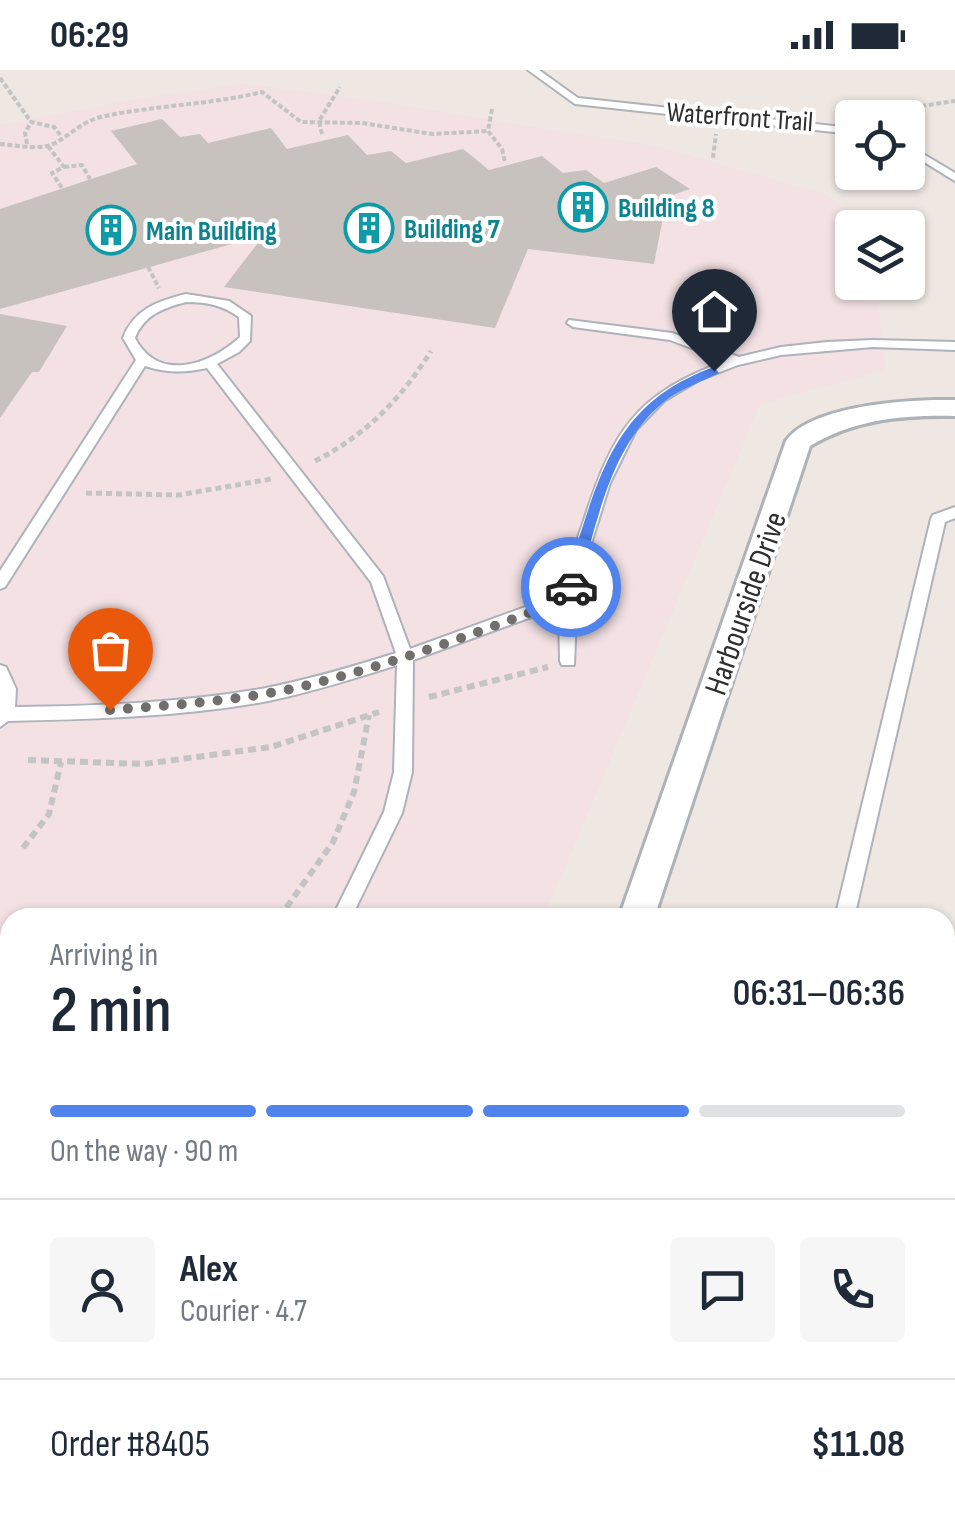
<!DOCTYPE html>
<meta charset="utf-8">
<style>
:root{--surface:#fff;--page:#f6f6f7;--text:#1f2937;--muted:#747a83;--line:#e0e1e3;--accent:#5183ec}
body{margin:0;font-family:"Sofia Sans Condensed",sans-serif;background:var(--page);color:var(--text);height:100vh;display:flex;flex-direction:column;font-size:38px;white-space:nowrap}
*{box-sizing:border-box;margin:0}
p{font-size:32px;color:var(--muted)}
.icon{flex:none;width:55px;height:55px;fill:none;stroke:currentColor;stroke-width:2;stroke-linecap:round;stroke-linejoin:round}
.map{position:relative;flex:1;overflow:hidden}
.side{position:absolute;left:0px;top:838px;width:955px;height:622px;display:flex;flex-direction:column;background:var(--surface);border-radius:30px 30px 0 0;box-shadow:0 2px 8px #0004}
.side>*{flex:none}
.tools{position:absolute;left:835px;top:30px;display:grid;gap:20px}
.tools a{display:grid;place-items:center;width:90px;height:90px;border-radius:10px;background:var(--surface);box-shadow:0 2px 8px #0004;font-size:50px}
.pin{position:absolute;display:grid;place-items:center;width:85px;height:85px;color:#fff;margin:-102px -42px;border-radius:50% 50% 50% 0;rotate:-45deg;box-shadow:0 0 10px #0007}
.pin .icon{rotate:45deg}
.courier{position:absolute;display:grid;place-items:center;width:100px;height:100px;margin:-50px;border:8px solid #5183ec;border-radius:50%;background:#fff;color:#222;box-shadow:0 2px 12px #0007}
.overview em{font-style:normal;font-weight:600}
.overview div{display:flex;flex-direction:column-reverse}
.overview{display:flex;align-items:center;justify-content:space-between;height:170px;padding:0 50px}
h1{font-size:65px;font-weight:600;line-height:75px}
.bar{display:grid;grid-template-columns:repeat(4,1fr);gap:15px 10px;align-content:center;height:120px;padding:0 50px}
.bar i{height:12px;border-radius:8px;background:var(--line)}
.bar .on{background:var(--accent)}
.bar p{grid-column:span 4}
.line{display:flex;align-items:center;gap:25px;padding:0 50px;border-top:2px solid var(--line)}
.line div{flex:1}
.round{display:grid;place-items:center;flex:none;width:105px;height:105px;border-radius:10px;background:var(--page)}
.status{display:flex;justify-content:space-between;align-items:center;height:70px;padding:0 50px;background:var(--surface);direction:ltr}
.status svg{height:28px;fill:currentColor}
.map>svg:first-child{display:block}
.medical{fill:#f3e1e4}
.building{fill:#c7c2bd}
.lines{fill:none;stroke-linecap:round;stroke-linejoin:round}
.lane-casing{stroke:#aeb2b9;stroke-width:4}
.street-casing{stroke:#aeb2b9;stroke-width:6}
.path-far3{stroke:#c4c4c4;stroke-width:4;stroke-dasharray:5 2.5;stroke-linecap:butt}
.path-far2{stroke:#c4c4c4;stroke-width:5;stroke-dasharray:6 4;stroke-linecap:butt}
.path-far1{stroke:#c4c4c4;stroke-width:6;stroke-dasharray:8 5;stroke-linecap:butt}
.path{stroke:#c4c4c4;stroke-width:8;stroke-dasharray:10 6;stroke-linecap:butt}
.lane{fill:#fff;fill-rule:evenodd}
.street{fill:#fff;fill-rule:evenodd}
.route{fill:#5183ec}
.done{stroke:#716f6d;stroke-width:10;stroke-dasharray:0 18}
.labels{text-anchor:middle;stroke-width:8;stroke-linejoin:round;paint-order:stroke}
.far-street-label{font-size:28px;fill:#2e2e2e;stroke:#fff}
.far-culture-label{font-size:28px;font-weight:bold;fill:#0d838f;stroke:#fff;text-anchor:start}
.street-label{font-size:32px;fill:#2e2e2e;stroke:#fff}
</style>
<div class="status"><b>06:29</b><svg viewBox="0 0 49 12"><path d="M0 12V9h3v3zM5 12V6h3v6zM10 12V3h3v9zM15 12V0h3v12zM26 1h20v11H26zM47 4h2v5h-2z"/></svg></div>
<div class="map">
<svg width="955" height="1459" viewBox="0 0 955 1459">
<rect width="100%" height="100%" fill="#eee7e2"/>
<path class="medical" d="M242,14l93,11 325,52 167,48 40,32 -15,1v54l24,1 9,87 -125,34 -216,513 -534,1v602h11l-10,9h-11v-1404l144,-27z"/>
<path class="building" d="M162,49l18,18 20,-3 8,9 63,-15 16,21 61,-14 19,20 24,-4 15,12 57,-14 26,21 53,-14 21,17 23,-3 18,13 52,-16 34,22 -23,8 -13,67 -126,-15 -33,79 -271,-41 40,-52 -264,74v-100l137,-45 -26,-33z
M0,244l67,12 -28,46h-7l-32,46z"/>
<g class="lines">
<g class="lane-casing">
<path id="lane" d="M528,0h11l39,28 274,30v6l-277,-30z
M908,75l47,28v8l-47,-29z
M186,224l43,7 22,15 -1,25 -11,11 -22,12 166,212 27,73 151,-55c4,-26 15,-49 23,-74 29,-89 51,-126 142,-159l-56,-21 -97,-13 -6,-4 2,-3 103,13 67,24 42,-10 46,-5 46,-2 82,2v8l-82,-3 -92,8 -43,10 -39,15 -35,21 -28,29 -26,53 -33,106 -3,76h-12l-2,-4 -1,-54 -146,53 -1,112 -10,41 -51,105h-19l52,-106 10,-40 3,-107c-44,14 -89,28 -134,37 -84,15 -170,17 -255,19l-8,6v-62l6,2 10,22 -1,18c82,-1 165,-4 246,-18 46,-9 91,-22 135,-36l-25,-71 -164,-214c-23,5 -40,5 -62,-2l-140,221 -5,2v-18l136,-211 -13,-22c11,-29 35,-37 63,-44zM186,232c21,0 36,3 53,15l1,20c-30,28 -82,46 -105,1 9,-23 28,-30 51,-36z
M955,437v11l-10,4 -91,396h-19l96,-399 2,-4z
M10,1314v32l-10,5v-32z"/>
</g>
<g class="street-casing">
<path id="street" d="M935,330h20v16c-51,-1 -100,3 -145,30l-156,472h-35l167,-477c24,-34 111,-40 149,-41z
M945,1204l10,4v42l-10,-4z
M491,1450h48l-1,9h-48z"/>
</g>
<path class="path-far3" d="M0,8l31,44
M492,39l-4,22 14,18 3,13
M862,45l93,-14
M322,64l-3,-13 21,-34
M0,74c14,1 33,5 47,2 17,-4 32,-24 54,-29 54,-12 108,-12 161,-25l39,30 61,1 70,11 56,-3
M27,74l-2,-11 6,-11 23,5 7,9
M48,76l16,21 -12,6 10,15
M713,88l3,-24
M64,97l18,-2 8,14
M148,197l11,21"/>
<path class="path-far2" d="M315,391c51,-26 86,-62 116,-110
M86,423l93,2 92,-16"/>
<path class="path-far1" d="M429,627l119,-30
M28,690l116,4 127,-17 108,-35
M23,778l26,-34 12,-52
M279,848l54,-76 21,-50 15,-77"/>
<path class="path" d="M0,1003l10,5
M0,1227l10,-12"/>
<use href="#lane" class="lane"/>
<use href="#street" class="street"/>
</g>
<path class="route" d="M714,297l5,6c-16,8 -35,15 -50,25 -59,44 -71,123 -91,189l-12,4c-3,-17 9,-41 15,-59 25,-80 49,-135 133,-165z"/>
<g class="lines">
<path class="done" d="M110,640c63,-5 128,-9 190,-23 91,-22 180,-55 268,-89l3,-11"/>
</g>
<defs>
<g id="building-ring" transform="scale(2.5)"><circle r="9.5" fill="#fff" stroke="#0f9aa8" stroke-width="1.5"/><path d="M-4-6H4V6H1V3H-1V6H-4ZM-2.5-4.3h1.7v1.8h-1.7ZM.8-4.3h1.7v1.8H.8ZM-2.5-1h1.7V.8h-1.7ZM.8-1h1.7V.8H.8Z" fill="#0f9aa8"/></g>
</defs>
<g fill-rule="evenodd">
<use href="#building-ring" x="583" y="137"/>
<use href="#building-ring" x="369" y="158"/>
<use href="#building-ring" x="111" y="160"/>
</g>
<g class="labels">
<g class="far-street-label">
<text transform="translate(740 46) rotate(4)" y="10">Waterfront Trail</text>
</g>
<g class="far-culture-label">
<text x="618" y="147">Building 8</text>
<text x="404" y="168">Building 7</text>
<text x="146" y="170">Main Building</text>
</g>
<g class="street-label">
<text transform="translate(745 533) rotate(-71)" y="11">Harbourside Drive</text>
</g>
</g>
</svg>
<div class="tools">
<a><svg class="icon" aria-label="locate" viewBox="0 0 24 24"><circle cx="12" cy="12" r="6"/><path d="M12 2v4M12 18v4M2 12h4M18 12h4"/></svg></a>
<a><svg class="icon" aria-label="layers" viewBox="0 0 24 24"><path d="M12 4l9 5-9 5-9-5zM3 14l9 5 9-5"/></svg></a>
</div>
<div class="pin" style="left:110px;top:640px;background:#ea580c"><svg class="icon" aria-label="bag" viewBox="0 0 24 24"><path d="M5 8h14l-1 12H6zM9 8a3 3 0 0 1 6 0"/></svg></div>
<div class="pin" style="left:714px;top:301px;background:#1f2937"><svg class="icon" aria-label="home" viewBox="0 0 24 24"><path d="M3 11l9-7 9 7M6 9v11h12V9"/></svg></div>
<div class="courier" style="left:571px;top:517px"><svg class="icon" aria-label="car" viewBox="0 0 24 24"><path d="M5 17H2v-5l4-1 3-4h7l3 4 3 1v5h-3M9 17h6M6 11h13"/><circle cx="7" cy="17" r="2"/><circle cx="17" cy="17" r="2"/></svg></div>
<section class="side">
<div class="overview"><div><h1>2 min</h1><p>Arriving in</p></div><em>06:31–06:36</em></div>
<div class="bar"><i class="on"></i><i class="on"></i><i class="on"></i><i></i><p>On the way · 90 m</p></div>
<div class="line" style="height:180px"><a class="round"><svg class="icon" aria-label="person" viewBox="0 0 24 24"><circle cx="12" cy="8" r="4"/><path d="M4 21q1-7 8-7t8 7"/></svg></a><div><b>Alex</b><p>Courier · 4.7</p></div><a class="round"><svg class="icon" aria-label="chat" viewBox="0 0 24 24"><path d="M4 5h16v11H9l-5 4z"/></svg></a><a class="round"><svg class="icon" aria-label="phone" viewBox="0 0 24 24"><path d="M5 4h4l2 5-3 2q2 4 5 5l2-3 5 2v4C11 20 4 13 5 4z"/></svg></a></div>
<div class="line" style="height:130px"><div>Order #8405</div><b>$11.08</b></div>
</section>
</div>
